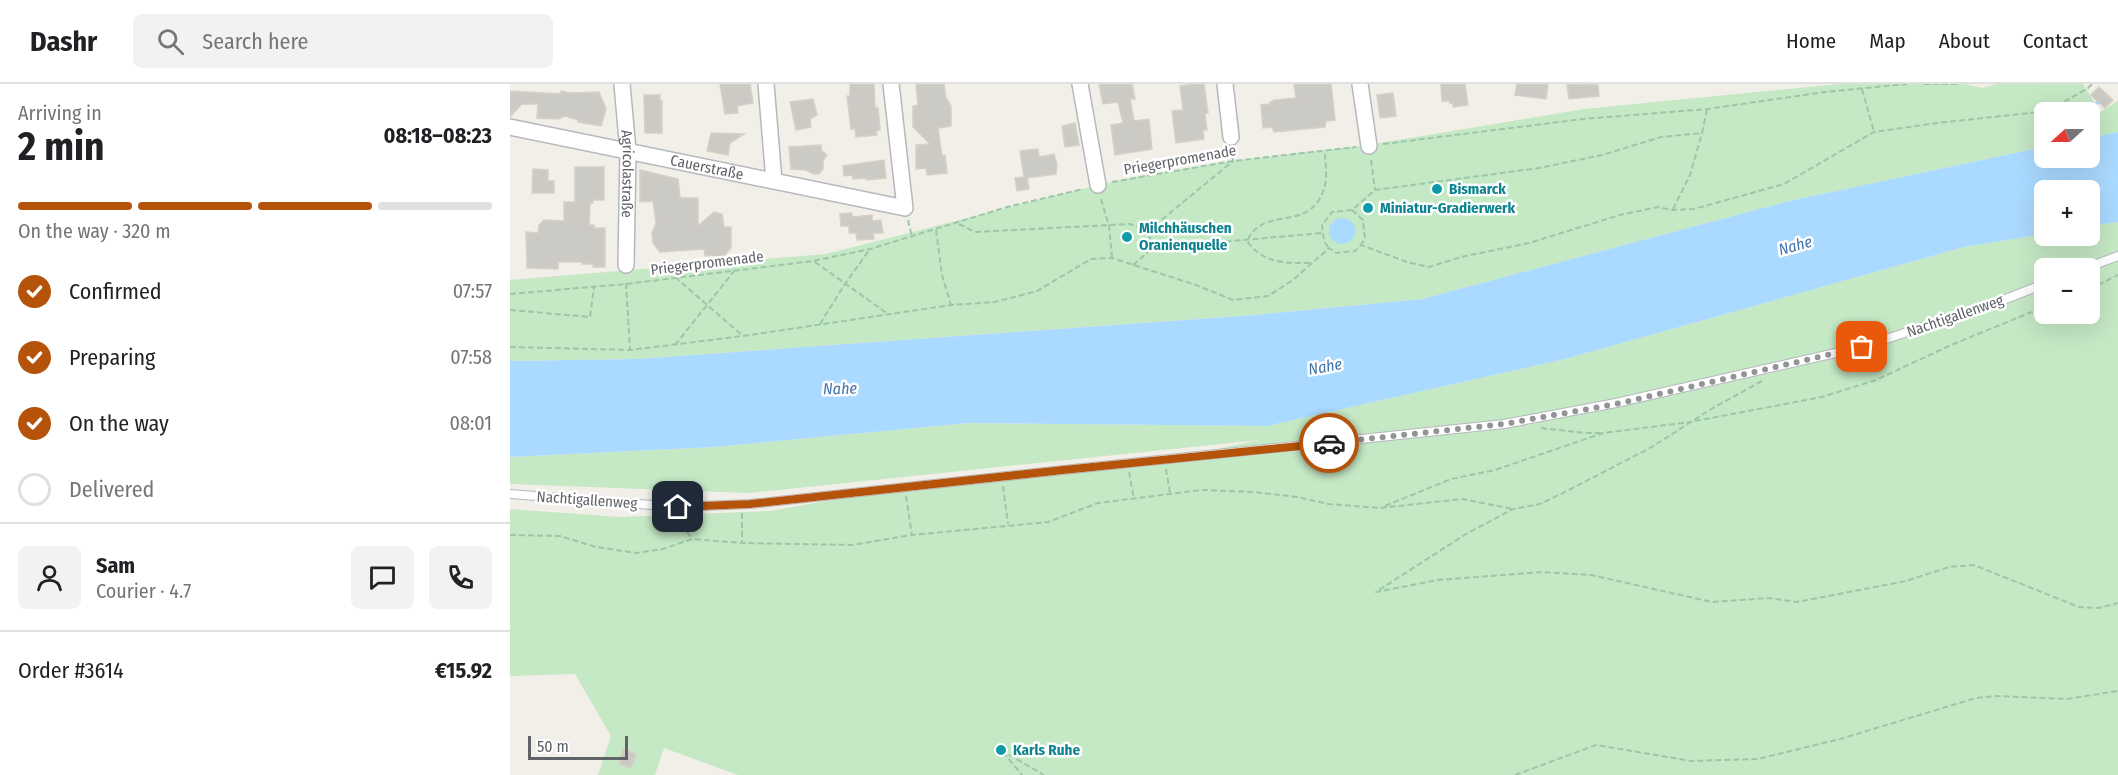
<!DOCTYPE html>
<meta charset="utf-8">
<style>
:root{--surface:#fff;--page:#f2f2f2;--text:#202124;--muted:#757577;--line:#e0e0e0;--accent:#b45309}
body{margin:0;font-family:"Fira Sans Condensed",sans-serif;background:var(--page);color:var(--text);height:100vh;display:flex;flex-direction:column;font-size:22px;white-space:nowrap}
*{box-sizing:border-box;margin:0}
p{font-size:20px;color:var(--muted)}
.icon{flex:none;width:33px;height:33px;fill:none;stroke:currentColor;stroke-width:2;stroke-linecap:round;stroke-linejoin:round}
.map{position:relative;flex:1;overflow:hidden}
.panel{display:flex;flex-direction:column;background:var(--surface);width:510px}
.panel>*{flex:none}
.needle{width:39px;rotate:249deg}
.tools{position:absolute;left:1524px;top:18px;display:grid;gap:12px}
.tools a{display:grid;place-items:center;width:66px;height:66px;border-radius:9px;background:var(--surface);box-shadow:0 6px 24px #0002;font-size:30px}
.scale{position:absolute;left:18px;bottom:15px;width:100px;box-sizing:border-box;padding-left:6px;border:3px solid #5f6368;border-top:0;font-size:16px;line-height:21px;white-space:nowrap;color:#5f6368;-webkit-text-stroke:4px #fff;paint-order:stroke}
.pin{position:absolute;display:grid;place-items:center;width:51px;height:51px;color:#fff;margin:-26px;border-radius:12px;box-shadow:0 3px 9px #0006}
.courier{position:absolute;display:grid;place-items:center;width:60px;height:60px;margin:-30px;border:4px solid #b45309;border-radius:50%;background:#fff;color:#222;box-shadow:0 2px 8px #0007}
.overview em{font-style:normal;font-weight:700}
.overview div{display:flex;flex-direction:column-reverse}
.overview{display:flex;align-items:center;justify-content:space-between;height:102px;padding:0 18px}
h1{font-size:39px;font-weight:700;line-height:45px}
.bar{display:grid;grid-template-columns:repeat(4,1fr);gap:9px 6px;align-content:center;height:72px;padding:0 18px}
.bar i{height:8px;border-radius:4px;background:var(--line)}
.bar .active{background:var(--accent)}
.bar p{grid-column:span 4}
.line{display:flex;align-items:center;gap:15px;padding:0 18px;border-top:2px solid var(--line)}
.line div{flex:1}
.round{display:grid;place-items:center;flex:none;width:63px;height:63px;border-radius:9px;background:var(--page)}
ol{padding:0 18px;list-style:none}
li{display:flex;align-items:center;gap:18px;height:66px}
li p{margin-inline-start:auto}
li .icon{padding:6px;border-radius:50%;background:var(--accent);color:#fff;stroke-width:4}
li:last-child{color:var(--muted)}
li i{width:33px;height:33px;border:3px solid var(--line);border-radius:50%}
header{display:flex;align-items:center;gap:36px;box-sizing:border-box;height:84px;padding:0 30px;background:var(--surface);border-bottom:2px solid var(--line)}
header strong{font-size:28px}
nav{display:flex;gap:33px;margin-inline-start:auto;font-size:21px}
.search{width:420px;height:54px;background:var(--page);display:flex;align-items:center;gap:15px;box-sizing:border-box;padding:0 21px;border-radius:9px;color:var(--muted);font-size:22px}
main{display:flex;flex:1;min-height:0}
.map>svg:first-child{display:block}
.green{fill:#c5e8c5;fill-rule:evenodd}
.water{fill:#aadaff}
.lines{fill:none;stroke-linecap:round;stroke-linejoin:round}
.stream{stroke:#aadaff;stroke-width:4}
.building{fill:#cccac5;stroke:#d6d1c6;stroke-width:1.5}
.service-casing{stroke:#b5b8bc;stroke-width:10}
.minor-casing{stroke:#b5b8bc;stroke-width:18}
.path{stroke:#9cc7a9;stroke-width:2;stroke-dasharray:6 3;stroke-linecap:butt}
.service{stroke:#fff;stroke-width:8}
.minor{stroke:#fff;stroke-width:15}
.done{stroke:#929495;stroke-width:6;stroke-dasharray:0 10.8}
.route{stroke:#b45309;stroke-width:8}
.culture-dot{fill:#0f9aa8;stroke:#fff;stroke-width:2}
.labels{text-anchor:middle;stroke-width:5;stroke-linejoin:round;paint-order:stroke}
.street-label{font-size:15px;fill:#5f6368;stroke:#fff}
.culture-label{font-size:15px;font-weight:bold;fill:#0d838f;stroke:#fff;text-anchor:start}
.water-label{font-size:16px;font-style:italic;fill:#4174aa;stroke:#fff}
</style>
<header>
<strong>Dashr</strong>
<div class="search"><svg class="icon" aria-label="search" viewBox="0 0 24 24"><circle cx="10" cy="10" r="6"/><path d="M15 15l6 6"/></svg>Search here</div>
<nav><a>Home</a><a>Map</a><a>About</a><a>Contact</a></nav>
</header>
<main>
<section class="panel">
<div class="overview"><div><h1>2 min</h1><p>Arriving in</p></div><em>08:18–08:23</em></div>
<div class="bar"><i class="active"></i><i class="active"></i><i class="active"></i><i></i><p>On the way · 320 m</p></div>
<ol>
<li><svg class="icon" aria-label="check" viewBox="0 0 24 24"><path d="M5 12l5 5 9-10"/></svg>Confirmed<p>07:57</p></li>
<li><svg class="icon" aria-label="check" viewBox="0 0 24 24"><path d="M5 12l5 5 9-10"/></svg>Preparing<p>07:58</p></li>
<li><svg class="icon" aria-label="check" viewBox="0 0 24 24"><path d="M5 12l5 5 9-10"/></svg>On the way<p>08:01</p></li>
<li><i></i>Delivered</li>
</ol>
<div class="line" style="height:108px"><a class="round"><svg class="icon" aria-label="person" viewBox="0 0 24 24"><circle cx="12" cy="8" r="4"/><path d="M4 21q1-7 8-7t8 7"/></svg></a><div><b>Sam</b><p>Courier · 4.7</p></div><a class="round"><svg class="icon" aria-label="chat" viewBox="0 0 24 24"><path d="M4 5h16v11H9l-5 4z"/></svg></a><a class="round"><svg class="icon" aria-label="phone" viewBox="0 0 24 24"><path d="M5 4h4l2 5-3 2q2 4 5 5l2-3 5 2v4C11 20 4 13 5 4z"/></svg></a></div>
<div class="line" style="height:78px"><div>Order #3614</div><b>€15.92</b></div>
</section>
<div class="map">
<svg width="1608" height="691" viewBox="0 0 1608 691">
<rect width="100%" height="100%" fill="#f1efe8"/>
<path class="green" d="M1328,0h126l19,4 13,-4h87l17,28 18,-11v31l-28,6v-26h-46v35l-255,54 -367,98 -167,16 -619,44 -126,2v-81l316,-26 272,-69 53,-11 82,-13 135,-16 216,-36z
M1608,138v553h-1380l-74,-27 -9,27h-57l13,-39 -36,-62 -65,2v-167l110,8 150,-6 135,-24 259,-27 96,-20 -511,53 -239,-9v-27l205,-10 254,-24 298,3 298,-67 399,-112 80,-13v2h46v-10zM1534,184h46v46h-46z"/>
<path class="water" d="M1608,48v90l-28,4v-36h-46v44l-80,13 -399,112 -298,67 -298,-3 -254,24 -205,10v-96l126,-2 619,-44 167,-16 367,-98 255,-54v11h46v-20z
M819 147a13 13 0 1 1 26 0a13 13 0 1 1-26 0Z"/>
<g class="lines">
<path class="stream" d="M1579,28l9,-10"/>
</g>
<path class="building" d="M210,0h30l3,19 -16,3 1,7 -13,1z
M340,0h24l1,24h3l1,10 1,12 -4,1 1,4 -21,2 -1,-8h-4l-4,-33h3z
M406,0h28l2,14 5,8v20l-13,2 4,28 3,-1 2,18 -20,2 -1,-7 -10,1v-24l14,-1 -17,-17v-21l5,-1z
M589,0h33l3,15h-5l4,22 15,-2 3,30 -37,6 -4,-30 12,-2 -5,-21 -15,2z
M685,0h9l4,29 -3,1 2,16h-4l1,9 -28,4 -4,-32 11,-1 -3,-24z
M784,0h37l4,36 -9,1 -1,6 -51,5 -2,-5 -9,1 -2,-23 9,-1v-2l5,-2 21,-2z
M931,0h24l3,21 -15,2v-5l-3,1 -1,-2h-7z
M1007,0h31l-2,15 -31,-4z
M1057,0l31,1 1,11 -30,3z
M1589,3l14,13 -8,8 -14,-13z
M0,7l51,3v-3l10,2 28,-1 7,17 -5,17 -23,-4v-2l-13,-4 -7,3 -21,-1 1,-14h-16l-12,13z
M883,9l3,23 -16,2 -3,-23z
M134,11h16v6h2v32h-17z
M303,15l4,16 -7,4 1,8 -15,3 -6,-28z
M565,39l4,22 -14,2 -3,-21z
M201,49l33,1 -14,9 -2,12 -21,-4z
M311,61l1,6 5,4 -4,5v9l-4,5h-5l-8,-4 -15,-1 -2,-22z
M528,65l1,8 15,-3 3,10 -1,10 -29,4 2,11 -12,2 -2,-13 9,-1 -4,-26z
M374,76l2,18 -20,2v-2l-13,1 -1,-4 -8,1 -1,-10z
M65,83h29v33h-11v3h-3l-1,22h5v3h11v39h-12v-3h-11v-2h-24v7l-31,-1 -1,-36 12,1 1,-8 5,-5 20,1v-19h11z
M23,85l15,1v11h6v12h-22z
M130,86l38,9 2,19h18v28l16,-14 8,2 2,13h7v21l-6,7 -7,5 -5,-5 -8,1 -1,-7 -44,3 -7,-9 -1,-10 4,-10 -3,-22 -13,1z
M342,129v4l20,-2v6l9,-1 2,13h-10l1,6 -17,1 -1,-7h-7v-7h-8l-1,-12z
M113,665l13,5 -5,14 -12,-4z"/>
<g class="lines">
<g class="service-casing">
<path id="service" d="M1576,184l32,-12
M0,410l168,13 72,-3 313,-34 441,-46 112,-21 246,-56 136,-45 46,-18"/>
</g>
<g class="minor-casing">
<g id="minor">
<path id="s1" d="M112,0l6,67 -2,114"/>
<path d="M256,0l8,97"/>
<path d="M570,0l18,101"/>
<path d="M715,0l6,53"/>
<path d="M850,0l9,62"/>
<path id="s2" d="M0,43l395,81 -14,-124"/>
</g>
</g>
<path class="path" d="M1414,0h36
M1352,5l12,43
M873,60l200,-25 124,-10 118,-17 82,-8
M861,76l4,30
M602,98l121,-21 123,-14
M591,115l8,27 3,32
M1163,125l17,-34 12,-42
M842,126l11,10 2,18 -4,7
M398,136l4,17
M449,140l16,8 155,-8 18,7 5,17
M426,146l6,45 9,30
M638,147l85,-70 -1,-9
M818,163l-4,-6 -2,-16 10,-13 20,-2 23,-20 164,-22 63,-13 59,-18 41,-4 5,-24
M305,178l73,52
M800,179c-26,0 -46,1 -63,-22 17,-37 62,-7 77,-52 4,-12 1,-26 1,-38
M623,181l20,-17 169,-15
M165,193l68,59
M116,199l4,66
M1580,205l28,-14
M0,210l116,-10 187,-23 57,-12 137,-42 76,-18
M0,226l80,7 4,-30
M310,240l25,-40 25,-35
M165,261l60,-75
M0,263l120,3 113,-14 208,-31 44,-3 42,-11 54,-32 21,-1 84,27 37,15 35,-4 25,-16 36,-32 7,5 19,-2 6,-6 46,17 22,5 32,-10 68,-14 91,-28 38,-8 14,3 22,-1 90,-25 90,-52 63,-9 111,-12 40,-23 4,-4
M1252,297l-49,27 -63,40 -87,45 -23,11 -27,5 -47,25 -90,58 62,-12 104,-8 49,3 121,27 57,-4 28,4 109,-21 43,-14 25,-2 105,42 20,1 19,-5
M1185,337l127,-24 54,-17 75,-35 93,-38
M1031,344l45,5h15
M656,385l4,24
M619,388l5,27
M493,402l5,38
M396,412l6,39
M875,422l66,-27 44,-9 108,-37 87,-11
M232,429v30
M169,432l1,6 12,17
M0,451l50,1 36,11 40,6 27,-4 29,-10 50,4 110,2 60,-10 136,-13 50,-19 103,-13 53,2 43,5 31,7 52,4 82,-9 51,10
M491,666l43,25
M493,668l19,23
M1005,691l81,-30 95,16 67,-2 82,-20 136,-41 20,-2 71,3 51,-8"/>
<use href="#service" class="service"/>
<use href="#minor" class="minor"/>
</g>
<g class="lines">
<path class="done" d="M819,359l175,-19 112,-20 246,-57"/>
<path class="route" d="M168,423l72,-3 313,-34 266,-27"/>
</g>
<g class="culture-dot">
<circle cx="927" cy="105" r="6"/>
<circle cx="858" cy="124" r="6"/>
<circle cx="617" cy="153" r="6"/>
<circle cx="491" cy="666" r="6"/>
</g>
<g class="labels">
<g class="street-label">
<text transform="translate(670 76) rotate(-10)" y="5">Priegerpromenade</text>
<text dy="5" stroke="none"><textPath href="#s2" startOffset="201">Cauerstraße</textPath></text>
<text dy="5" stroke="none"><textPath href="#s1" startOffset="90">Agricolastraße</textPath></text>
<text transform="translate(197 179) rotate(-7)" y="5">Priegerpromenade</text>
<text transform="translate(1445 232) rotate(-19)" y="5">Nachtigallenweg</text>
<text transform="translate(77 416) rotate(4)" y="5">Nachtigallenweg</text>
</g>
<g class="culture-label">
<text x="939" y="110">Bismarck</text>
<text x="870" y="129">Miniatur-Gradierwerk</text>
<text x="629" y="149">Milchhäuschen<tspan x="629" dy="17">Oranienquelle</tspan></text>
<text x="503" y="671">Karls Ruhe</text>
</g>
<g class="water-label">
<text transform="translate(1285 161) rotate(-15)" y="6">Nahe</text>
<text transform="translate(815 282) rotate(-10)" y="6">Nahe</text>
<text transform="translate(330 304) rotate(-1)" y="6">Nahe</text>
</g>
</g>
</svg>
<div class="tools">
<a><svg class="needle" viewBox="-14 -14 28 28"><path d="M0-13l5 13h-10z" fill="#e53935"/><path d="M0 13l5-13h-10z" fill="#757577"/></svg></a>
<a>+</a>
<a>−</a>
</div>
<div class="scale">50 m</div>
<div class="pin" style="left:1352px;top:263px;background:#ea580c"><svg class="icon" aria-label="bag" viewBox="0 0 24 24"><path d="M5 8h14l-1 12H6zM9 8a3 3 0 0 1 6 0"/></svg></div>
<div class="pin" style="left:168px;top:423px;background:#1f2937"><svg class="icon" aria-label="home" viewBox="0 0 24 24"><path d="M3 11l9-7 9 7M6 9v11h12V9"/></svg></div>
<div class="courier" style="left:819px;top:359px"><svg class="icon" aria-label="car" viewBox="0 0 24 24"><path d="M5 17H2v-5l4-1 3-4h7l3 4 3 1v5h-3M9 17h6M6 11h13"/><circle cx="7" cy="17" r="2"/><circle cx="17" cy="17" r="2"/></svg></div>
</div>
</main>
